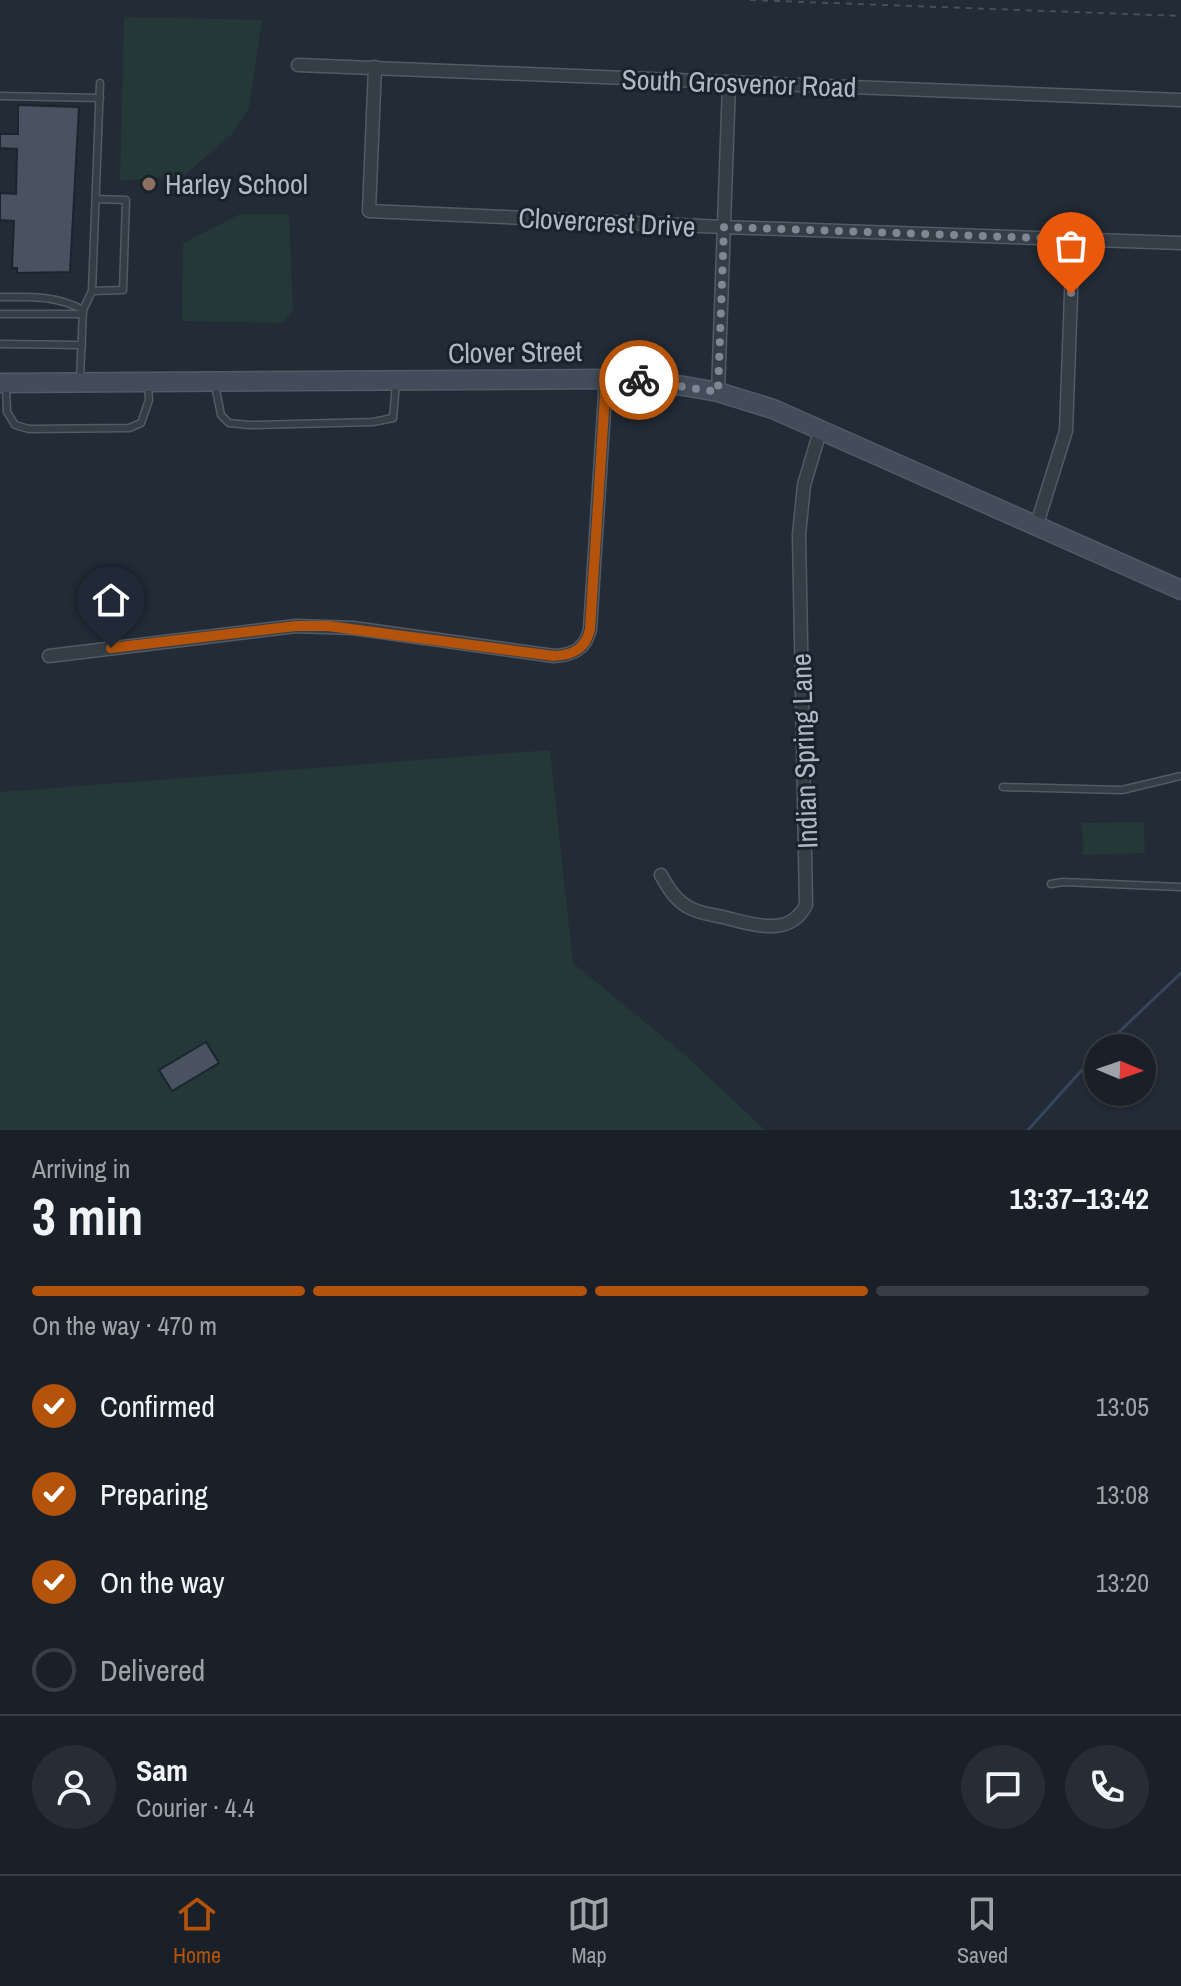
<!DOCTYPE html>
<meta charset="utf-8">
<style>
:root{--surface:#1a2028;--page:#272d34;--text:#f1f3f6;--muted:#9fa3a8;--line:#383e45;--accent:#b45309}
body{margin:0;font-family:"Archivo Narrow",sans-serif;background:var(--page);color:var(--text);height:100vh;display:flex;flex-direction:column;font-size:30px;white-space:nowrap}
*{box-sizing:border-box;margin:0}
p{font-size:26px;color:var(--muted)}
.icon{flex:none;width:44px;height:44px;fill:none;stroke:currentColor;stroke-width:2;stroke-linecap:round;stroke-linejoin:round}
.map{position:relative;height:1130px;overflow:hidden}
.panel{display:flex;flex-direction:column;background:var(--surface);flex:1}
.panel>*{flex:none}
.needle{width:52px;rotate:92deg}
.tools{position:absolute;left:1084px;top:1034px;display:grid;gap:16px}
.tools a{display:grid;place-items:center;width:72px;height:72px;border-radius:50%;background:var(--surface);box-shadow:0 2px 6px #0004,0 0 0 2px var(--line);font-size:40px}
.pin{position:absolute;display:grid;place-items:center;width:68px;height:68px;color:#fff;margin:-82px -34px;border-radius:50% 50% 50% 0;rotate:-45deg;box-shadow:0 0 8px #0007}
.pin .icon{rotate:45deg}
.courier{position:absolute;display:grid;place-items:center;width:80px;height:80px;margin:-40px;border:6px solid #b45309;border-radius:50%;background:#fff;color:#222;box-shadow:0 2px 10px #0007}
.overview em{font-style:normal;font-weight:700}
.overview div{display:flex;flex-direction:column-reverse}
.overview{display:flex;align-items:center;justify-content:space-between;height:136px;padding:0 32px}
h1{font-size:52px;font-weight:700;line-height:60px}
.bar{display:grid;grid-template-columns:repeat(4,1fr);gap:12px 8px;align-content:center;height:96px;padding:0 32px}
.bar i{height:10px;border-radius:6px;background:var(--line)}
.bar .current{background:var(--accent)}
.bar p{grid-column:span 4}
.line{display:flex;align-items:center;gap:20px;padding:0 32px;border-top:2px solid var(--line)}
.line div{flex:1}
.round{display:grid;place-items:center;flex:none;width:84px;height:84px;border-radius:42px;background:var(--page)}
ol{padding:0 32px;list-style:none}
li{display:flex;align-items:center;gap:24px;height:88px}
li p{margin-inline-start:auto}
li .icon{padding:8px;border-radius:50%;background:var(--accent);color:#fff;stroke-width:4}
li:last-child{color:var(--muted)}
li i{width:44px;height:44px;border:4px solid var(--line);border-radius:50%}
.menu{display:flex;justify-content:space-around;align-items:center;height:112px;border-top:2px solid var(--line);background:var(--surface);font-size:22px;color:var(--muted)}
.menu a{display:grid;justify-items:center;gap:4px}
.menu .current{color:var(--accent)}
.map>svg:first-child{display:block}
.green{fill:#243838}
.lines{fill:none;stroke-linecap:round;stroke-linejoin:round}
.stream{stroke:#36475d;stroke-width:3}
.building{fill:#485260;stroke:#1c242d;stroke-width:2}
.service-casing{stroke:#525b64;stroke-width:9}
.minor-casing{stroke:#525b64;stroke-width:15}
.secondary-casing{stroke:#525b64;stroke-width:21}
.path{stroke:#415355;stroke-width:2;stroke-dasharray:6 6;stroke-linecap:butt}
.service{stroke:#353d47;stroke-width:6}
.minor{stroke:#353d47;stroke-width:12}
.secondary{stroke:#434c5a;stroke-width:18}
.done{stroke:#7e8792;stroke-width:8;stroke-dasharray:0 14.4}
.route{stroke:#b45309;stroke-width:10}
.education-dot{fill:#8d6e63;stroke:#1a222b;stroke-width:3}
.labels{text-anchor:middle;stroke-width:6;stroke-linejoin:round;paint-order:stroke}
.street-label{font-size:28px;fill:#afb8c3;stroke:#1a222b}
.poi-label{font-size:28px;fill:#afb8c3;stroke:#1a222b;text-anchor:start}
</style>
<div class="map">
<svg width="1181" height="1130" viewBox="0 0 1181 1130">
<rect width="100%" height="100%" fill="#222b36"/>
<path class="green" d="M124,17l138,3 -13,88 -17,26 -47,41 -65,6z
M240,214h49l4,96 -11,13 -100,-2 1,-78z
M550,750l23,213 111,91 81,76h-765v-338z
M1144,822l1,31 -62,2 -1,-32z"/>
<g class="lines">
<path class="stream" d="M1102,1048l79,-75
M1028,1130l70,-78"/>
</g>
<path class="building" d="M18,105l61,2 -9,165 -53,1v-5h-5l2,-47 -14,-1v-27l16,1 1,-45 -17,-1v-14h18z
M206,1042l13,21 -47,28 -13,-21z"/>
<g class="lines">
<g class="service-casing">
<path id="service" d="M0,96l100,2
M92,291l31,-1 3,-90 -29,-1
M0,297c30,0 56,-2 83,13
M0,314h83
M0,344l82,1
M80,379l3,-69 9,-19 8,-208
M215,385l6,30 8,8 20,2 124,-3 20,-4 3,-35
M6,387l1,25 8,13 14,4 100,-1 12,-5 8,-23 -1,-16
M1003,787l119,3 59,-14
M1051,884l12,-2 118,5"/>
</g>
<g class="minor-casing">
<path id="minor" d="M298,65l883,35
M375,67l-6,144 355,16 457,16
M718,392l11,-308
M1037,524l29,-93 7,-192
M49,656l247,-30 57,2 201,28c20,-1 32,-8 36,-27l16,-250
M661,875c7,13 15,26 29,33 11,6 25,7 37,10 28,7 63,19 79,-13l-7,-370 5,-50 17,-57"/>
</g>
<g class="secondary-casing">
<path id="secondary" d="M0,383l606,-4 78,7 34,6 55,17 408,181"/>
</g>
<path class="path" d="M750,0l431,16"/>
<use href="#service" class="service"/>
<use href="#minor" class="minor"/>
<use href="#secondary" class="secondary"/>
</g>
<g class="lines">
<path class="done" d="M639,380l79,12 6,-165 349,12 -2,55"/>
<path class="route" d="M111,648l185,-22h32l226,30c20,-1 32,-8 36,-27l16,-250 33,1"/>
</g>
<circle class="education-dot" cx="149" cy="184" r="8"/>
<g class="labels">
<g class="street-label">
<text transform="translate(739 83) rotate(2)" y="10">South Grosvenor Road</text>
<text transform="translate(607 222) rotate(3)" y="10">Clovercrest Drive</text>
<text transform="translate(515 352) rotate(-1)" y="10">Clover Street</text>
<text transform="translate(804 751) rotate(-92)" y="10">Indian Spring Lane</text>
</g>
<g class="poi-label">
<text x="165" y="194">Harley School</text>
</g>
</g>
</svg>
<div class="tools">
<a><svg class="needle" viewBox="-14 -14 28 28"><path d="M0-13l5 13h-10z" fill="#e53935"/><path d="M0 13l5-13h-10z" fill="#9fa3a8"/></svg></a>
</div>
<div class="pin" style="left:1071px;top:294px;background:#ea580c"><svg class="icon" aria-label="bag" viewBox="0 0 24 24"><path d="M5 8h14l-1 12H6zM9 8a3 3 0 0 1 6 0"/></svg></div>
<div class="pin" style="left:111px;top:648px;background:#1f2937"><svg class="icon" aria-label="home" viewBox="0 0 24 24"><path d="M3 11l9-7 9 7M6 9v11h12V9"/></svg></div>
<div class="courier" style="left:639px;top:380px"><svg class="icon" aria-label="bike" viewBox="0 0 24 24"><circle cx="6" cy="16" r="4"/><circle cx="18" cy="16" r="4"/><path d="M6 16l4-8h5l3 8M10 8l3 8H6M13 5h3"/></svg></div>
</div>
<section class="panel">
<div class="overview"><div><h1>3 min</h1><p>Arriving in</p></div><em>13:37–13:42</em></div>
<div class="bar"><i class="current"></i><i class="current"></i><i class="current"></i><i></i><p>On the way · 470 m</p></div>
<ol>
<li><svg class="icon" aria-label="check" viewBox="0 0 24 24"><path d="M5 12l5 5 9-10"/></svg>Confirmed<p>13:05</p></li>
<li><svg class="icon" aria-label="check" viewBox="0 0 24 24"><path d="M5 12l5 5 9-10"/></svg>Preparing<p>13:08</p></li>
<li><svg class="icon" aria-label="check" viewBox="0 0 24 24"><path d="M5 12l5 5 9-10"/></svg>On the way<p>13:20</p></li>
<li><i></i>Delivered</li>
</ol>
<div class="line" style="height:144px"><a class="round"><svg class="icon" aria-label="person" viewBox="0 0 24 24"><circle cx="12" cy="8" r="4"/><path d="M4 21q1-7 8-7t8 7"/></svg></a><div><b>Sam</b><p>Courier · 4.4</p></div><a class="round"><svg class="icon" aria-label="chat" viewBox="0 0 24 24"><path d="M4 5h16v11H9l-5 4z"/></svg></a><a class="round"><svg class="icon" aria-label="phone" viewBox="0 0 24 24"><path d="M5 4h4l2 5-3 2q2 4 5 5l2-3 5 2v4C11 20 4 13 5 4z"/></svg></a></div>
</section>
<nav class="menu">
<a class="current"><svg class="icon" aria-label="home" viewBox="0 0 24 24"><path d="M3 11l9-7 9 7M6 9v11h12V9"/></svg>Home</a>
<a><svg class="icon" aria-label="map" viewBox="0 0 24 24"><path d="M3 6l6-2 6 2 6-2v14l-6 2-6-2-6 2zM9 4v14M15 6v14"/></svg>Map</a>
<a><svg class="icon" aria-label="saved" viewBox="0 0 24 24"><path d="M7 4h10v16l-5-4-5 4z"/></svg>Saved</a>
</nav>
